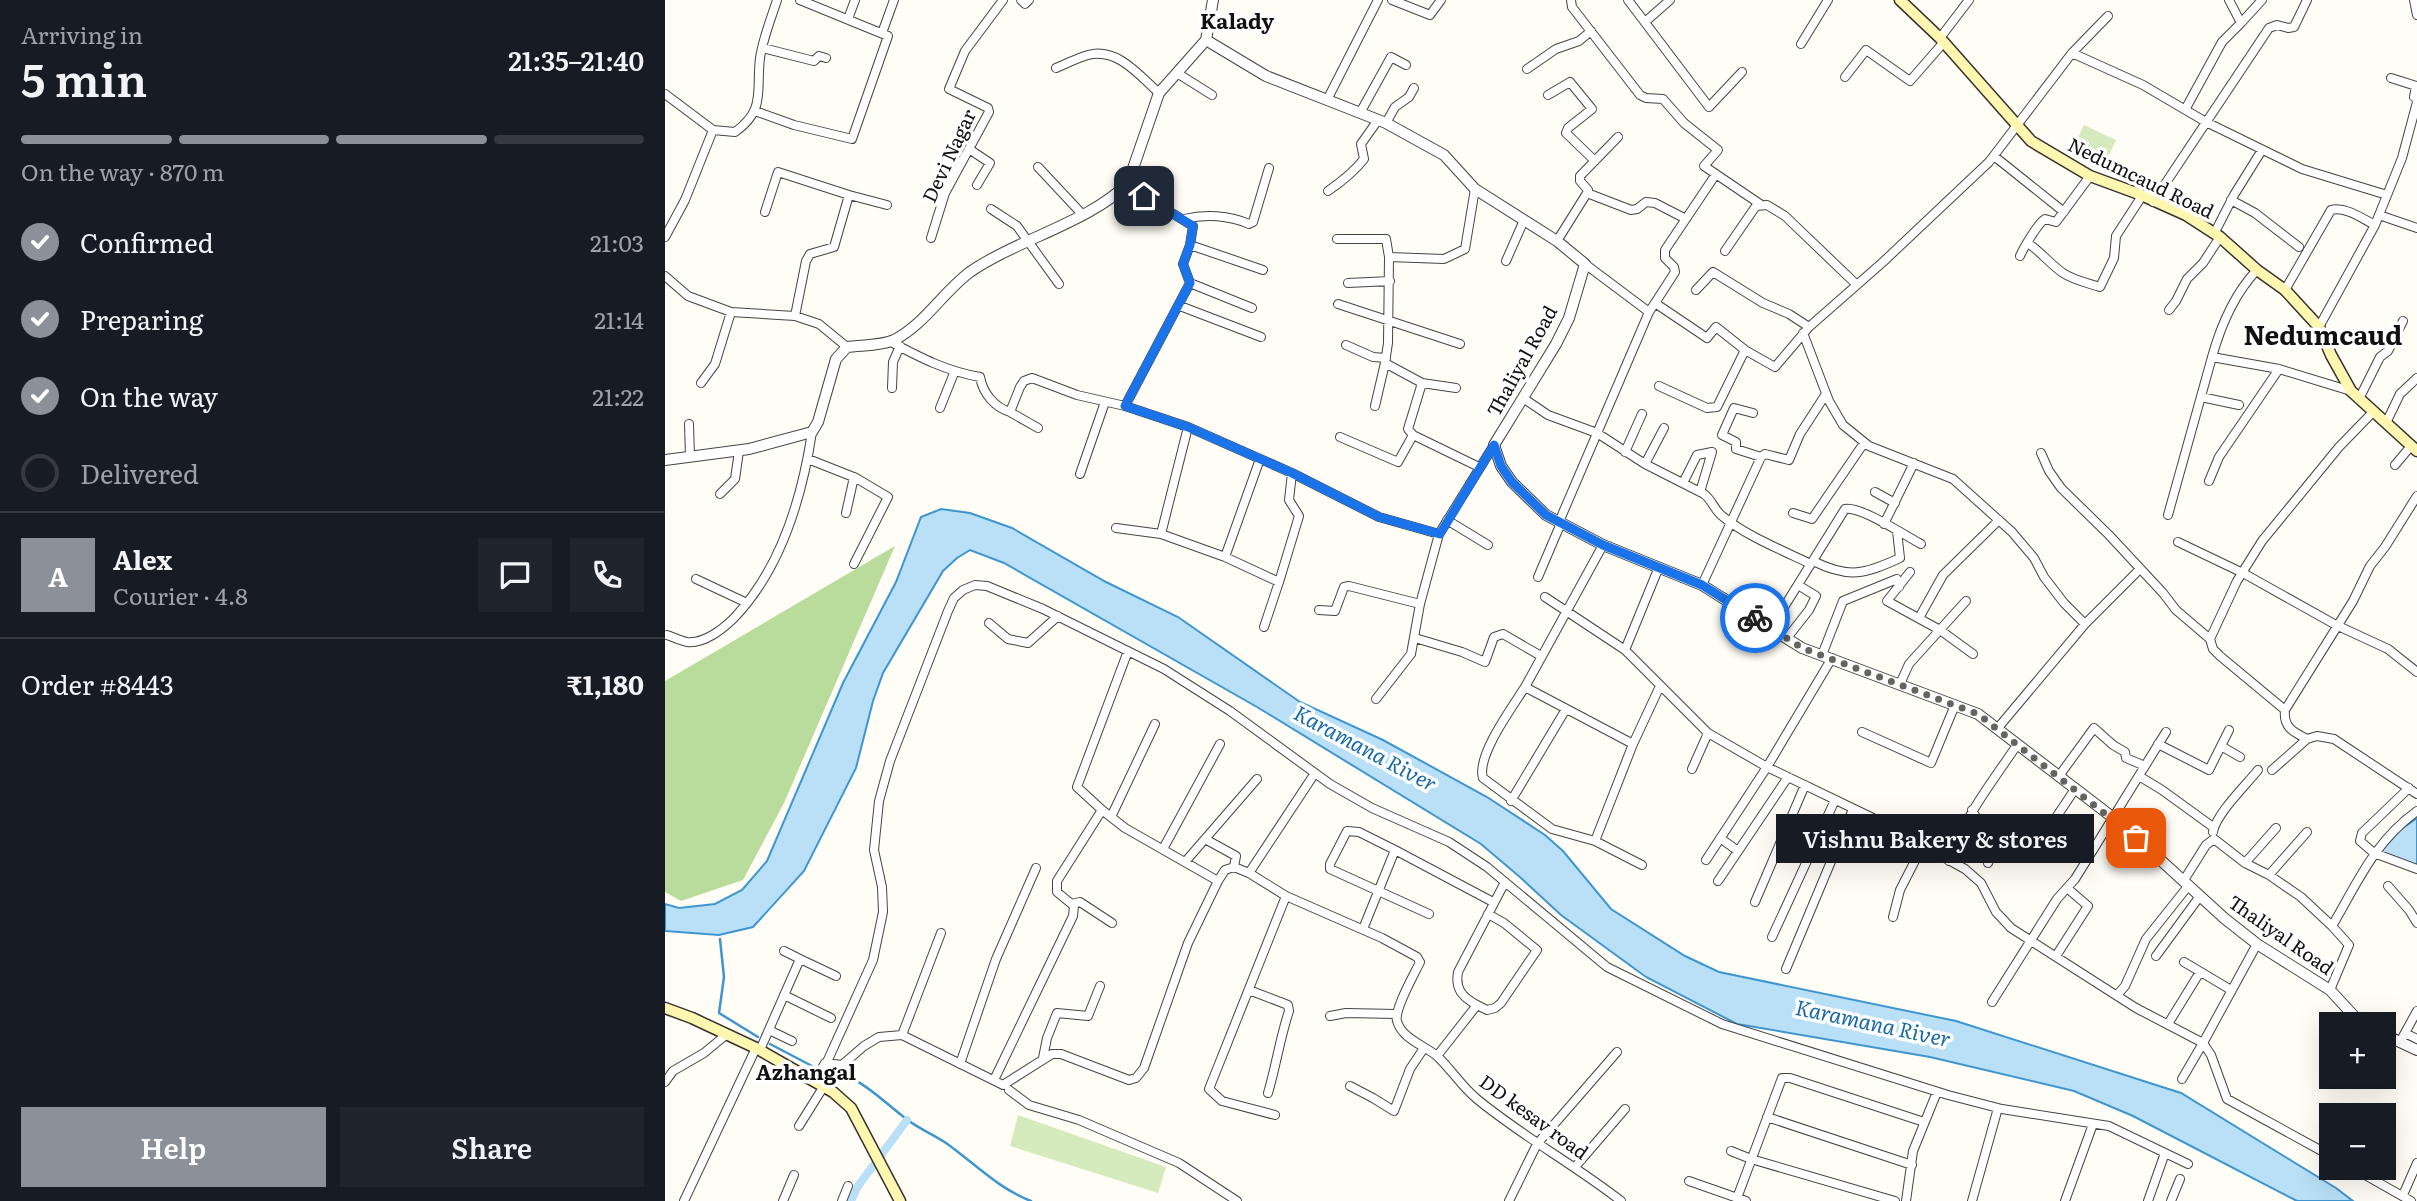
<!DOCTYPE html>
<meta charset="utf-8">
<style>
:root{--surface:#171b24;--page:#20242c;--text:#f1f3f6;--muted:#9ea1a6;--line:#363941;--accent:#8c9099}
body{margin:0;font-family:Literata,serif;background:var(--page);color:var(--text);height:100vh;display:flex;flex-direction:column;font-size:26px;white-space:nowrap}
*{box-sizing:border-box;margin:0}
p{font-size:23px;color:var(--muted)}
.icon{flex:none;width:38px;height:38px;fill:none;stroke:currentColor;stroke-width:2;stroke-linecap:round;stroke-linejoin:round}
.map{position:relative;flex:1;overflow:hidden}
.panel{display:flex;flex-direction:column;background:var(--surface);width:665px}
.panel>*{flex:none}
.fabs{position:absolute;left:1654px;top:1012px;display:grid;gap:14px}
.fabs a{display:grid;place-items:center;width:77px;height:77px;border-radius:0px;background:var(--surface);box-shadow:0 7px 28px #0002;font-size:35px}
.pin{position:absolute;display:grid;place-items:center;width:60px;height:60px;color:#fff;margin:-30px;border-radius:14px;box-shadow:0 4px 10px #0006}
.courier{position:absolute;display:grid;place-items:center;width:70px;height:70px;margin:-35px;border:5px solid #1a73e8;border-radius:50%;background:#fff;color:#222;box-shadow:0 2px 9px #0007}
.bubble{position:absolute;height:49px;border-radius:0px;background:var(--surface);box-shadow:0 7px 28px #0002;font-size:23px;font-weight:600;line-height:49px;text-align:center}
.headline em{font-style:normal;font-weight:600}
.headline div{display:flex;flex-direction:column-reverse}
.headline{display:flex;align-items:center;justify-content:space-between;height:119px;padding:0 21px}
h1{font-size:46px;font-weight:600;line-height:52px}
.bar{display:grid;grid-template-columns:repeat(4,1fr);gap:10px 7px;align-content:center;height:84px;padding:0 21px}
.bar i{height:9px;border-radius:5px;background:var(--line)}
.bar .active{background:var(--accent)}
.bar p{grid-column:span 4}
.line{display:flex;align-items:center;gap:18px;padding:0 21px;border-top:2px solid var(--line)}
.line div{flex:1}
.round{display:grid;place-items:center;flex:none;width:74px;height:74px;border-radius:0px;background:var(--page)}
ol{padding:0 21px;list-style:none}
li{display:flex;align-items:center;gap:21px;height:77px}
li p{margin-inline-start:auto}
li .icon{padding:7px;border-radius:50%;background:var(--accent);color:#fff;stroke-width:4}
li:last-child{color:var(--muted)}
li i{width:38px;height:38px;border:4px solid var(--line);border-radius:50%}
.primary-button{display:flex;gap:14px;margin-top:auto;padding:14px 21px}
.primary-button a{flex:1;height:80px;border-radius:0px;background:var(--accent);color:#fff;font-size:28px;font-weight:600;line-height:80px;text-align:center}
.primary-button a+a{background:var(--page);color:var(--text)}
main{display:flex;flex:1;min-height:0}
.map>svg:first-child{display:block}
.green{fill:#d5ebbd}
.forest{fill:#b9dc9c}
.water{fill:#b9e0f7;stroke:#3f96cf;stroke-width:2}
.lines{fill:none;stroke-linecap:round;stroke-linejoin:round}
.stream{stroke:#3f96cf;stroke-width:2.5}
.canal{stroke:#b9e0f7;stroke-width:8}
.minor-casing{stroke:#444;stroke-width:10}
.tertiary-casing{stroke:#444;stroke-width:12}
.secondary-casing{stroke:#333;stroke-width:13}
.minor{stroke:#fff;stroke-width:8}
.tertiary{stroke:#fff;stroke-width:10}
.secondary{stroke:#fff6b0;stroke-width:10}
.done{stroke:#646461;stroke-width:7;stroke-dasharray:0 12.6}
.route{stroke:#1a73e8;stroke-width:9}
.labels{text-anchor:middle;stroke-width:7;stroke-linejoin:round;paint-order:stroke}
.street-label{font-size:19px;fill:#111;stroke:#fff}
.neighbourhood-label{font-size:21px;font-weight:bold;fill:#111;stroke:#fff}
.water-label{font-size:21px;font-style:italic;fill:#1768a6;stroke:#fff}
.district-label{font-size:26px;font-weight:bold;fill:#111;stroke:#fff}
</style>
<main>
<section class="panel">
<div class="headline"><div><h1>5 min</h1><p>Arriving in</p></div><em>21:35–21:40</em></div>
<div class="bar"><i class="active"></i><i class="active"></i><i class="active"></i><i></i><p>On the way · 870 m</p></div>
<ol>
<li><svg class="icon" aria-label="check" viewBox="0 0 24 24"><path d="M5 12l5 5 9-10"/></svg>Confirmed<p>21:03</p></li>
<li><svg class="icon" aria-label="check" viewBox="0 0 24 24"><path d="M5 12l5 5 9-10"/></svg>Preparing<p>21:14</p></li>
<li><svg class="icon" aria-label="check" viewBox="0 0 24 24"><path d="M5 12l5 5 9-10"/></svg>On the way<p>21:22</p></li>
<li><i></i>Delivered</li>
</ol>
<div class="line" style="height:126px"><b class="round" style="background:var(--accent);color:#fff">A</b><div><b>Alex</b><p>Courier · 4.8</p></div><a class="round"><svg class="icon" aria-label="chat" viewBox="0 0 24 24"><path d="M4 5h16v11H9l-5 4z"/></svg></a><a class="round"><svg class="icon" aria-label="phone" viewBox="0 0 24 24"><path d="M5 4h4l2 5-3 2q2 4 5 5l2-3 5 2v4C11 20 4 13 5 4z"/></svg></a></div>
<div class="line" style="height:91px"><div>Order #8443</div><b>₹1,180</b></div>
<div class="primary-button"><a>Help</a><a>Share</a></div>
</section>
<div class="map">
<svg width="1752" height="1201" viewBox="0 0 1752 1201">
<rect width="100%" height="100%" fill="#fffdf5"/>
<path class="green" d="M1419,125l32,15 -13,28 -32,-16z
M353,1115l148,52 -8,26 -148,-47z"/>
<path class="forest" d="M230,546l-111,257 -41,77 -62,21 -16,-9v-211z"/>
<path class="water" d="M276,509l29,4 42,15 94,54 72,35 122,85 83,38 104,57 58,38 18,16 48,58 74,47 34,16 237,49 225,72 155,95 17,13h-56l-164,-85 -59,-25 -144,-34 -193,-33 -91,-47 -85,-62 -40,-37 -40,-34 -224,-137 -253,-144 -34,-13 -13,8 -14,13 -60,102 -10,28 -17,67 -52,103 -51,56 -34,8 -54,-4v-27l14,4 36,-4 27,-14 25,-29 76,-178 53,-101 25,-65z
M1752,818v48l-38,-13 21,-23z"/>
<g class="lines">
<path class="stream" d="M55,939l4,38 -5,36 39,24
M105,1044l44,23
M163,1070c33,7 51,28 77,48 12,10 28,16 41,25 28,20 53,46 85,58"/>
<path class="canal" d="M186,1201l7,-15 49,-66"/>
<g class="minor-casing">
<path id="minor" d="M356,0l4,4 4,-4
M727,0l38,15 11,-15
M906,0l1,7 68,88 6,3 17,1 21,24 34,27 -14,16 56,38
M963,0l81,107 33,-35
M1564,0l12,23 21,-23
M1749,0l3,15
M183,19l7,-19
M980,22l25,-22
M217,33l12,-33
M1275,38l29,-38
M1136,44l27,-44
M98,48l51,13 5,-5 7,2
M1407,53l71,32 63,37 96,47 85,26
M391,68c10,-4 21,-10 32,-13 29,-8 51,20 71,38
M862,69l29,-20 23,-8 12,-10
M512,73l35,22
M1180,77l21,-27 44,31 34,-39
M1726,78l25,8 -2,11h3
M0,94l48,36 -28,70 -20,37
M883,95l22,-13 22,27 -24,19 -2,5 29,28
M662,100l51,-100
M1521,108l36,-66 19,-19
M90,111l39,14 58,14 36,-103 -88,-36
M695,113l31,-56 15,8
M721,123l9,-16 14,-10 5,-9
M48,130l22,2c31,-22 21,-41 25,-74 3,-20 11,-39 17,-58
M304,149l21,14 -13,22
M1329,156l70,56
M373,167l44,47
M663,191c13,-9 26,-19 36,-32l-3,-15 17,-24
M922,193l44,17 6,-1 9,-7 9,1 31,16
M1566,200l24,13 44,34
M1488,202l116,-174 8,-3 11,3 6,-1 13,-27
M326,209l26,17 42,58
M100,212l13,-40 71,23 38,10
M1714,215l38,13
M519,219c21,-5 45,-4 65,5l4,-2 16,-54
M1549,234l20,-39 28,-45
M266,238l14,-45 44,-81 -1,-4 -39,-19 16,-38 38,-51
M672,239h49l3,18 55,2 21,-10 10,-60
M892,241l30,-48 1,-3 -8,-9v-5l38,-39
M1364,244c13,9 21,20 34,29 10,7 25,10 37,14l14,-29 2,-22 26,-40
M525,245l73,25
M1060,251l31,-45 11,-1 18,11 72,69
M1355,256c3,-7 18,-33 25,-37l11,3 34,-46
M724,257l-1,86 -3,20 37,20 -14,46 5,6 66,32
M841,261l18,-41
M920,264l64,48
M0,276l23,20 43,16 64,4 24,8 28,23
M525,283l62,25
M683,283l42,-2
M1031,290l17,-18 50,31 26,11 20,13
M1620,290l46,-80c14,-4 32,9 44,15
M990,303l20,-31 -1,-5 -9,-9v-8l51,-76
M673,304l122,40
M515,306l81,31
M1504,310l7,-9 11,-22 16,-16 17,-26
M130,316l11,-55 4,-7 24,-7 15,-52
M1654,327l56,-102 27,-67 15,-56
M1138,333l26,68 14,24 26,21 84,33 59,53 22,26 10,19 20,26 21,21
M226,342c30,16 55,29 89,35 3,16 14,30 30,35l10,-25 4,-6 8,-3 45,17 48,11 63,21 104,46 87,44 60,17 55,-89
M681,345l27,12 13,1
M1547,357c9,-32 22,-63 45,-87
M36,383l14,-19 16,-52
M757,383l34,5
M994,386l48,22 10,-1 28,-57
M227,388l1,-26 7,-16
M1536,397l38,8
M858,398l25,17 49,18 48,31 59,30c8,6 10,15 17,21 21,19 65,37 90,49
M1694,399l21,-42 8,-6 15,-30
M460,406l65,-123 -7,-19 7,-19 3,-19 -49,-30 -16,-13
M710,406l10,-43
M275,408l14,-35
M345,412l28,16
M1708,412l-34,35 -77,94 -25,40 -27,58 3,10 7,7 65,54c-2,17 8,22 22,29l10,-3 17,3 83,55
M1088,413l-19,-5 -12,27 14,7v7l25,8 4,-3 24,6 11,-26 26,-40
M1721,423l14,-29 17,-16
M24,424l1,33
M675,437l58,25 15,-27
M960,452l17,-38
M1376,453l8,18 12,17 48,47 54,58 13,17 34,29
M143,459l48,19 32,19 -34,67
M980,464l19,-36
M1730,465l16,-19
M415,474l25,-72
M1544,481l10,-24 60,-88
M1018,483l14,-28 15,-3 -12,40
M1210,492l20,11
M55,494l15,-15 4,-28
M181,513l8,-36
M1128,513l19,6 52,-76
M1503,515l44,-158 67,12 72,22
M782,520l41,25
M894,522l90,-210 6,-9 52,35 9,-11 29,23 30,17 34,-40 74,-65 106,-100 83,-109 36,-37
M1219,524l30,-61
M451,528l45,6 64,23 54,25 20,-66 -10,-16 3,-27
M496,534l27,-107
M1513,542l65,31 93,52 52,24 29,23
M938,545l-78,142 108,57
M560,557l35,-98
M1148,561c36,18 52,13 87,-3l-3,-27
M1245,572l-23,29 53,29 33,24
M873,577l23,-54
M31,579l51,24
M1037,585l59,-128
M880,597l80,53 83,83 59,34 -61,93
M654,610l16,1 9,-24 5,-1 71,18
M1254,618l24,-43 56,-55
M324,623l19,16 20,4 30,-27
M599,627l15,-45
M1106,628l74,-119c16,-3 59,26 76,35
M2,635c6,2 14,6 20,7 17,2 36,-13 47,-24 47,-49 68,-120 78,-186
M750,638l47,14 23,10 9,-25 9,-3 38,22
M1122,638l22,-28 7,-14 -18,-11
M960,650l34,-83
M1157,655l21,-54 54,-22 2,8
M1167,658l-65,109 102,49 96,53 16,14 15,29 15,16 125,80 67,35 -21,36
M1235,684l9,-20 57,-63
M860,687c-12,19 -49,69 -42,91l69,51 43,12 47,24
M711,699l35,-45 9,-50 19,-70
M1620,710l68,-109 17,-35 15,-19 32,-51
M1332,729l88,-105 55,-55
M1197,732l69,31 24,-58
M1493,744l51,26 20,-40
M1556,746l19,11
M1027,769l16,-36
M1607,770l35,-31
M1394,776l35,-48 19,17 12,7 1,6 19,8
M1474,776l23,14 51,37
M1744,788l-47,45 -2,8 14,12 43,16
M846,801l55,-92
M437,810l-25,-23 51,-136
M1307,810l13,23 10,5 2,6 -9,19
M446,817l44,-93
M1384,828l26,-39
M1548,832c3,-18 33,-47 45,-62
M1055,838l18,13
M540,839l31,17 -2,11
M930,841l38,-97 27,-58
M498,849l57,-105
M730,850l98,52
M1284,861c17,-47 41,-76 68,-116
M520,862l72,-83
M1580,863l31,-35
M584,873l66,-100
M1604,875l38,-43
M1519,880l22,-35 8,-6 31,24 24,12 32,22 31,29
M1053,881l70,-104
M1723,886l21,24 8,13
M1090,902l50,-117
M407,904l8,-2 32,21
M1228,917l7,-27 22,-43
M698,929l32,-79 -36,-18 -12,-1 -17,33v5l99,45
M1107,937l63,-137
M1592,944l-54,99 8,12 16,44 104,57
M1391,956l32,-50 -21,-18
M1491,956l44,-60
M135,959l36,17
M1519,962l47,28
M1121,969l67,-160
M584,990l39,15 1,6c-9,27 -13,55 -21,82
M1665,990l19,-45 -17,-19c26,-44 42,-84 85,-115
M119,995l47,23
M1452,995l8,-9 21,-47 43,-54
M1327,1002l65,-103 18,-20 91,-147
M812,1005l10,5 8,-2 6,-5 36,-53 -33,-27 -16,-9
M665,1016l16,-3 50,1
M1503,1024l32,-52
M104,1030l23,11
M1740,1033l12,6
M237,1035l39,-102
M1735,1042l17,-31
M95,1050l40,-91 -16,-8
M772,1056l40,-51c-15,-8 -22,-16 -19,-33l47,-90
M378,1058l4,-20 10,-25 31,3 12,-30
M162,1062l46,-102 10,-48 -1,-25 -8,-37 5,-49 11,-40 58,-150 6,-13 9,-8 12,-5 12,1 56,23 121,60 66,42 100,73 42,24 77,34 38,25 120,100 115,57 226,71 54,14 107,17 79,38
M295,1064l36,-105 40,-91
M329,1080l79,-164 1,-10 -17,-14v-11l45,-71 23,18 93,53 7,-11 9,-3 15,6 37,23 96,42 35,19 3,5c-6,13 -26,47 -23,59 5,18 27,24 40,35 14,13 25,31 40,43 46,38 98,66 144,102
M150,1081l10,-18 17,2 22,-19 15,-9 23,-2 101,50 49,-31h9l68,26 7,-2 8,-10 44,-125 30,-62
M0,1082l8,-11 31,-18 23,-19
M685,1086l23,12 21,13 16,-42 14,-21
M344,1090l20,15 50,15 100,43 58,38
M610,1115l-53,-14 -13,-12 77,-193
M1102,1117l145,48
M134,1126l25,-40
M1066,1151l20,8 144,42
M910,1167l50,-58
M1686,1167l60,34
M1024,1181l57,20
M1738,1195l14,-32
M1072,1198l45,-120h8l134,44
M19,1201l72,-153
M118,1201l11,-26
M177,1201l6,-15
M844,1201l28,-57 80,-92
M1241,1201l7,-50 24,-59
M1307,1201l26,-93
M1400,1201l28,-77
M1483,1201l17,-48
M1506,1201l9,-22"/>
</g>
<g class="tertiary-casing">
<path id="tertiary" d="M541,40l60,36 120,47 58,32 31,34 82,52 28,23 -16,54 -13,26 -62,101 7,21 11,16 34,33 57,30 99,40 100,63 176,66 142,109 104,95 33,26 73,46 24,26 11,8
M0,460l84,-11 63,-17 6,-10 18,-63 11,-12c14,-2 34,-1 47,-7 30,-15 49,-48 76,-68 46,-32 122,-51 158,-89l31,-90 47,-53 7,-40
M1718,1034l34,16"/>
</g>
<g class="secondary-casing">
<path id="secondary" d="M1235,0l40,38 91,103 59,35 49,18 47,21 34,22 37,33 28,20 34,37 12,28 20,36 66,60
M0,1008l27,10 64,30 77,44 18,16 49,93"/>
</g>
<use href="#minor" class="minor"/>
<use href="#tertiary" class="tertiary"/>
<use href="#secondary" class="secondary"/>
</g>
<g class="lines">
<path class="done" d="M1090,618l47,30 176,66 158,124"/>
<path class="route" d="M479,196l49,30 -3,19 -7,19 7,19 -65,123 63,21 104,46 87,44 61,17 54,-89 7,21 11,16 34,33 57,30 99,40 53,33"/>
</g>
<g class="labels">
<g class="street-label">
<text transform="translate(284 156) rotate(-65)" y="7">Devi Nagar</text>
<text transform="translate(1476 178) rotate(26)" y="7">Nedumcaud Road</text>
<text transform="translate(857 361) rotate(-61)" y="7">Thaliyal Road</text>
<text transform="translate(1616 935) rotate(35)" y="7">Thaliyal Road</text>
<text transform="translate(869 1117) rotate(36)" y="7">DD kesav road</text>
</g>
<g class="neighbourhood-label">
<text x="572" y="29">Kalady</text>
<text x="141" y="1080">Azhangal</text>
</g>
<g class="water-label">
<text transform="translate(700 749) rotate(28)" y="7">Karamana River</text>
<text transform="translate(1208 1024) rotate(12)" y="7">Karamana River</text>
</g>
<g class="district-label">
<text x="1658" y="345">Nedumcaud</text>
</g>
</g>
</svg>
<div class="fabs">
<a>+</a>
<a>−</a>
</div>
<div class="pin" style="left:1471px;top:838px;background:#ea580c"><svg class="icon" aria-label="bag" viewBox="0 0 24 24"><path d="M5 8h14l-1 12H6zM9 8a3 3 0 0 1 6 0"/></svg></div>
<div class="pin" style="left:479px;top:196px;background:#1f2937"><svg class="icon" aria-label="home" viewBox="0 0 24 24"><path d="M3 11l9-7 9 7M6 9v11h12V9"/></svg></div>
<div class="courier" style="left:1090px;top:618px"><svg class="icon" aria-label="bike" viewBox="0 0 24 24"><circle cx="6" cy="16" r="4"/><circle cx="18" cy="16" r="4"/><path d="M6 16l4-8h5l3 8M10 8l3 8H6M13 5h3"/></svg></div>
<div class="bubble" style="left:1111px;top:814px;width:318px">Vishnu Bakery &amp; stores</div>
</div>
</main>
